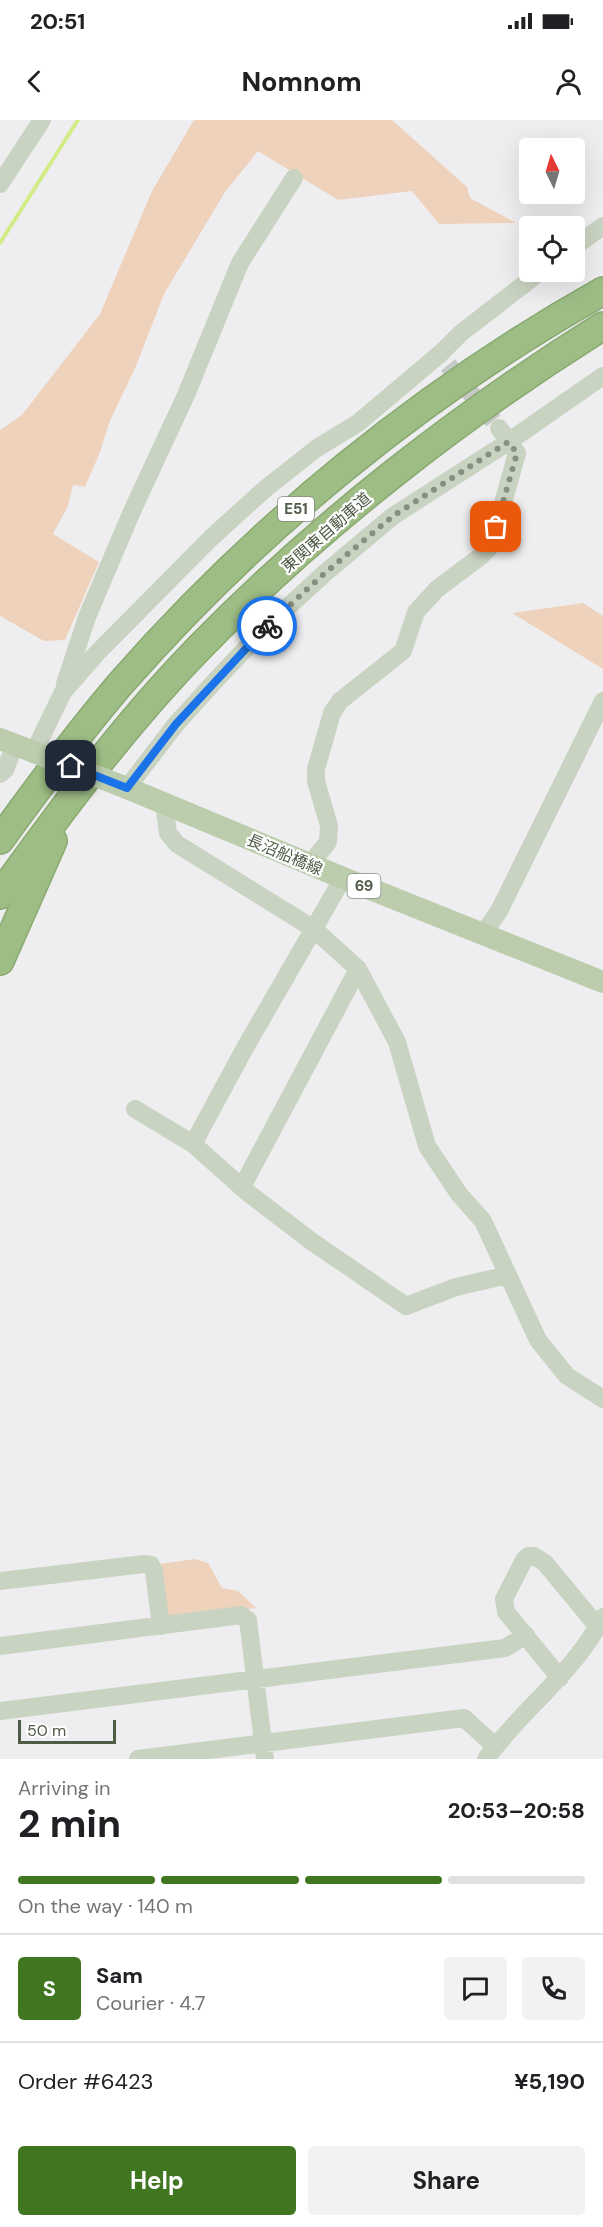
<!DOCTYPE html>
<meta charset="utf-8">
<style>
:root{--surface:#fff;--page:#f2f2f2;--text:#202124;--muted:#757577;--line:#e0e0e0;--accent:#40761f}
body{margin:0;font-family:"DM Sans","Noto Sans JP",sans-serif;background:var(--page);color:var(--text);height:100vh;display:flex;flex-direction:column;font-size:22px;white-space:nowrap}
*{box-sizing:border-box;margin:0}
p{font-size:20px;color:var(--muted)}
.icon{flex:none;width:33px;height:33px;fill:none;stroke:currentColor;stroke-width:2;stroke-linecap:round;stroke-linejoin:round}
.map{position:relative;height:1639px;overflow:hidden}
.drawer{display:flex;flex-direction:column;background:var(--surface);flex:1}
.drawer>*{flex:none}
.needle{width:39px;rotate:355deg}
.controls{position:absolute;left:519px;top:18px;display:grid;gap:12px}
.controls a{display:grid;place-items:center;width:66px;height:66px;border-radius:6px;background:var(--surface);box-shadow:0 6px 24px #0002;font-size:30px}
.scale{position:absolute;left:18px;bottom:15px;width:98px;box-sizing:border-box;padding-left:6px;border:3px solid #505b46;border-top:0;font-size:16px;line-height:21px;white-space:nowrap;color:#505b46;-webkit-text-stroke:4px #fff;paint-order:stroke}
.pin{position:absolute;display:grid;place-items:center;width:51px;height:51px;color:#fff;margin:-26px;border-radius:12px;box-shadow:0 3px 9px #0006}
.courier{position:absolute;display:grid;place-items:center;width:60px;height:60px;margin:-30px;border:4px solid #1a73e8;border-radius:50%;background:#fff;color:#222;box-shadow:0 2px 8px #0007}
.headline em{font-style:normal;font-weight:700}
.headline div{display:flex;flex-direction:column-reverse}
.headline{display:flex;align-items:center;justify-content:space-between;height:102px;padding:0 18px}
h1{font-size:39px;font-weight:700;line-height:45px}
.bar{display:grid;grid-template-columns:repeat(4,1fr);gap:9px 6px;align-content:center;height:72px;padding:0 18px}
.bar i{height:8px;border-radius:4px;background:var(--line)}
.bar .current{background:var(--accent)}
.bar p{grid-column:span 4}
.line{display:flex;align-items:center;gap:15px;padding:0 18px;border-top:2px solid var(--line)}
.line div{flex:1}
.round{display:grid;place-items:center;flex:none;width:63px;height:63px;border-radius:6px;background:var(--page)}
.action{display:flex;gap:12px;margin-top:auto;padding:12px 18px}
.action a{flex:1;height:69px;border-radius:6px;background:var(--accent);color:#fff;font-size:24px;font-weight:700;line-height:69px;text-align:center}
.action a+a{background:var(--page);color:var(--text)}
.status{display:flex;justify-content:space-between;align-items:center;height:42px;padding:0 30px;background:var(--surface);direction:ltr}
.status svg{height:16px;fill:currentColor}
header{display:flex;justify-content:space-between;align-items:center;height:78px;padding:0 18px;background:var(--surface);font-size:27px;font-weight:700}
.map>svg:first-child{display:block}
.green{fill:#efd2bb}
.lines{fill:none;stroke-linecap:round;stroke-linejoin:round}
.stream{stroke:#d2ec88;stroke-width:4}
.minor-tunnel{stroke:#c6c9c6;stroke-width:18;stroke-dasharray:18 9;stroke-linecap:butt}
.highway-casing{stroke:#89a970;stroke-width:30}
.minor{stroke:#c9d3c1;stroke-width:18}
.major{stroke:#bccdad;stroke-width:22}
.highway{stroke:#9ebd85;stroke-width:27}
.major-bridge{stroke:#bccdad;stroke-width:22}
.done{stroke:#878e82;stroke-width:6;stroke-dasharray:0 10.8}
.route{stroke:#1a73e8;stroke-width:8}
.labels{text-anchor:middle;stroke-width:4.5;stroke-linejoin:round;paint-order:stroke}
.shield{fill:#fff;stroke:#848c7e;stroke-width:1.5}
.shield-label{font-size:15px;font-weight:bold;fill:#505b46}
.street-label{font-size:16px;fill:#505b46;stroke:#fff}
</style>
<div class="status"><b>20:51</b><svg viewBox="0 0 49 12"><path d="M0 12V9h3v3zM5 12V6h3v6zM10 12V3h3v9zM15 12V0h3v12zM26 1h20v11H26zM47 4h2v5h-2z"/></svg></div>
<header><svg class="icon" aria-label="back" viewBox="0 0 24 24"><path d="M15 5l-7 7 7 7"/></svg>Nomnom<svg class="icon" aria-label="person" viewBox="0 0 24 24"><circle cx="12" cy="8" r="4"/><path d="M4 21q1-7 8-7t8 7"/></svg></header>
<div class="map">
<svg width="603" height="1639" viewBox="0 0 603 1639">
<rect width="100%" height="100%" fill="#eeeef0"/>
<path class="green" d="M194,0h198l75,67 3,11 46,25 -77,1 -27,-33 -74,9 -80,-49 -33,41 -61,102 -28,72 -27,57 -9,29 -15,35 -12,-2 -5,21 -15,28 46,28 -34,78 -21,1 -44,-25v-186l22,-15 78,-101 52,-123z
M583,483l20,13v53l-91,-56z
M195,1439l13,4 14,25 16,3 18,17 -86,10 -5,-3 -5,-51z"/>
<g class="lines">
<path class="stream" d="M0,123l78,-123"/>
<path class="minor-tunnel" d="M448,245l51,63"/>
<g class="highway-casing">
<path id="highway" d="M0,720c39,-54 78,-107 122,-158 136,-155 301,-290 481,-391
M0,775c62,-86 125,-171 199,-247 118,-121 260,-232 404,-322
M0,841l53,-120"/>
</g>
<path class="minor" d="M0,64l42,-64
M574,127l29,-21
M65,564l22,-67 46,-108 53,-114 54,-132 54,-85
M34,632l29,-60 34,-39 114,-115 54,-49 52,-41 41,-25 83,-70 20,-20 79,-61
M0,654l5,-4 10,-25
M127,668l49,-64 39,-43 52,-55 58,-53 68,-57 115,-74 95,-66
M164,683l4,30 9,11 137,85 44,40 39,73 30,104 32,48 24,27 55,119 29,36 36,23
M310,744l18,-22 1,-16 -13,-45v-12l16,-56 8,-12 63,-50 13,-39 21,-23 44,-33 10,-10 26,-93 -18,-25
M483,814l16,-23 104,-210
M135,989l58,35 54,48 64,49 95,65 50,-19 52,-12
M193,1024l53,-98 97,-168
M242,1067l116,-218
M0,1461l144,-17 7,1 3,6 7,55
M0,1526l241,-31 7,5 17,139
M560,1558l-54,-66 -2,-13 20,-39 4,-4h6l11,7 53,64
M0,1591l505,-63 21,-13
M138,1639l326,-41 31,28
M486,1639c36,-50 88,-86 117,-142"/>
<path class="major" d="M0,619l34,13
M127,668l216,90 260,104"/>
<use href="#highway" class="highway"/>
<path class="major-bridge" d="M34,632l93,36"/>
</g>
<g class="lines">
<path class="done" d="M267,506l58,-53 68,-57 115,-74 9,11 -21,74"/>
<path class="route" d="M71,646l56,22 49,-64 91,-98"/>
</g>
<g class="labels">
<g class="shield">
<rect x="278" y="377" width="36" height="24" rx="4.5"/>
<rect x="347.5" y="754" width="33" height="24" rx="4.5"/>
</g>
<g class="shield-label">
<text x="296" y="394">E51</text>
<text x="364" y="771">69</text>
</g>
<g class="street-label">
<text transform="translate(326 412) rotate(-41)" y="6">東関東自動車道</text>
<text transform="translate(285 734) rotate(23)" y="6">長沼船橋線</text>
</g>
</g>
</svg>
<div class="controls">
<a><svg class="needle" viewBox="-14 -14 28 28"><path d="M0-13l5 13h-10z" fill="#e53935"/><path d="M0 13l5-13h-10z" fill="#757577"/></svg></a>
<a><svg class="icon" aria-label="locate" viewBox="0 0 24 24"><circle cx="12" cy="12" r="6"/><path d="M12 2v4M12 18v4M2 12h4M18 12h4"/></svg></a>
</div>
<div class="scale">50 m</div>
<div class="pin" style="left:496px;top:407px;background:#ea580c"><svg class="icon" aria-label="bag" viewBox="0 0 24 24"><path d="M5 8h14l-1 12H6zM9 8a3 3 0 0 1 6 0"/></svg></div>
<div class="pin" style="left:71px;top:646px;background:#1f2937"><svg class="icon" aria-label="home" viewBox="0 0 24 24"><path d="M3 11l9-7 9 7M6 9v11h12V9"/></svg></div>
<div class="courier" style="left:267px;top:506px"><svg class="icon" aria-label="bike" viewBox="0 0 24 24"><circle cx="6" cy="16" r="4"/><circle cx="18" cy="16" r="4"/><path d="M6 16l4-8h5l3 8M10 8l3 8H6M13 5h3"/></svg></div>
</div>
<section class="drawer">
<div class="headline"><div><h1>2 min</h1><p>Arriving in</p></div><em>20:53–20:58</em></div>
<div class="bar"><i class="current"></i><i class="current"></i><i class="current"></i><i></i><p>On the way · 140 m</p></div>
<div class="line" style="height:108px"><b class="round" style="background:var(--accent);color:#fff">S</b><div><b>Sam</b><p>Courier · 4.7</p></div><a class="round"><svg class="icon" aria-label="chat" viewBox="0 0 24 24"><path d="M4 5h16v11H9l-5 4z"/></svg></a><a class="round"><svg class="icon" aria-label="phone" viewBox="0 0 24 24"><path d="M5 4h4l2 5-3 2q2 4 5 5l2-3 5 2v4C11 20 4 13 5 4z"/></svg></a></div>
<div class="line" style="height:78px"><div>Order #6423</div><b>¥5,190</b></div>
<div class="action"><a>Help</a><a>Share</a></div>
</section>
